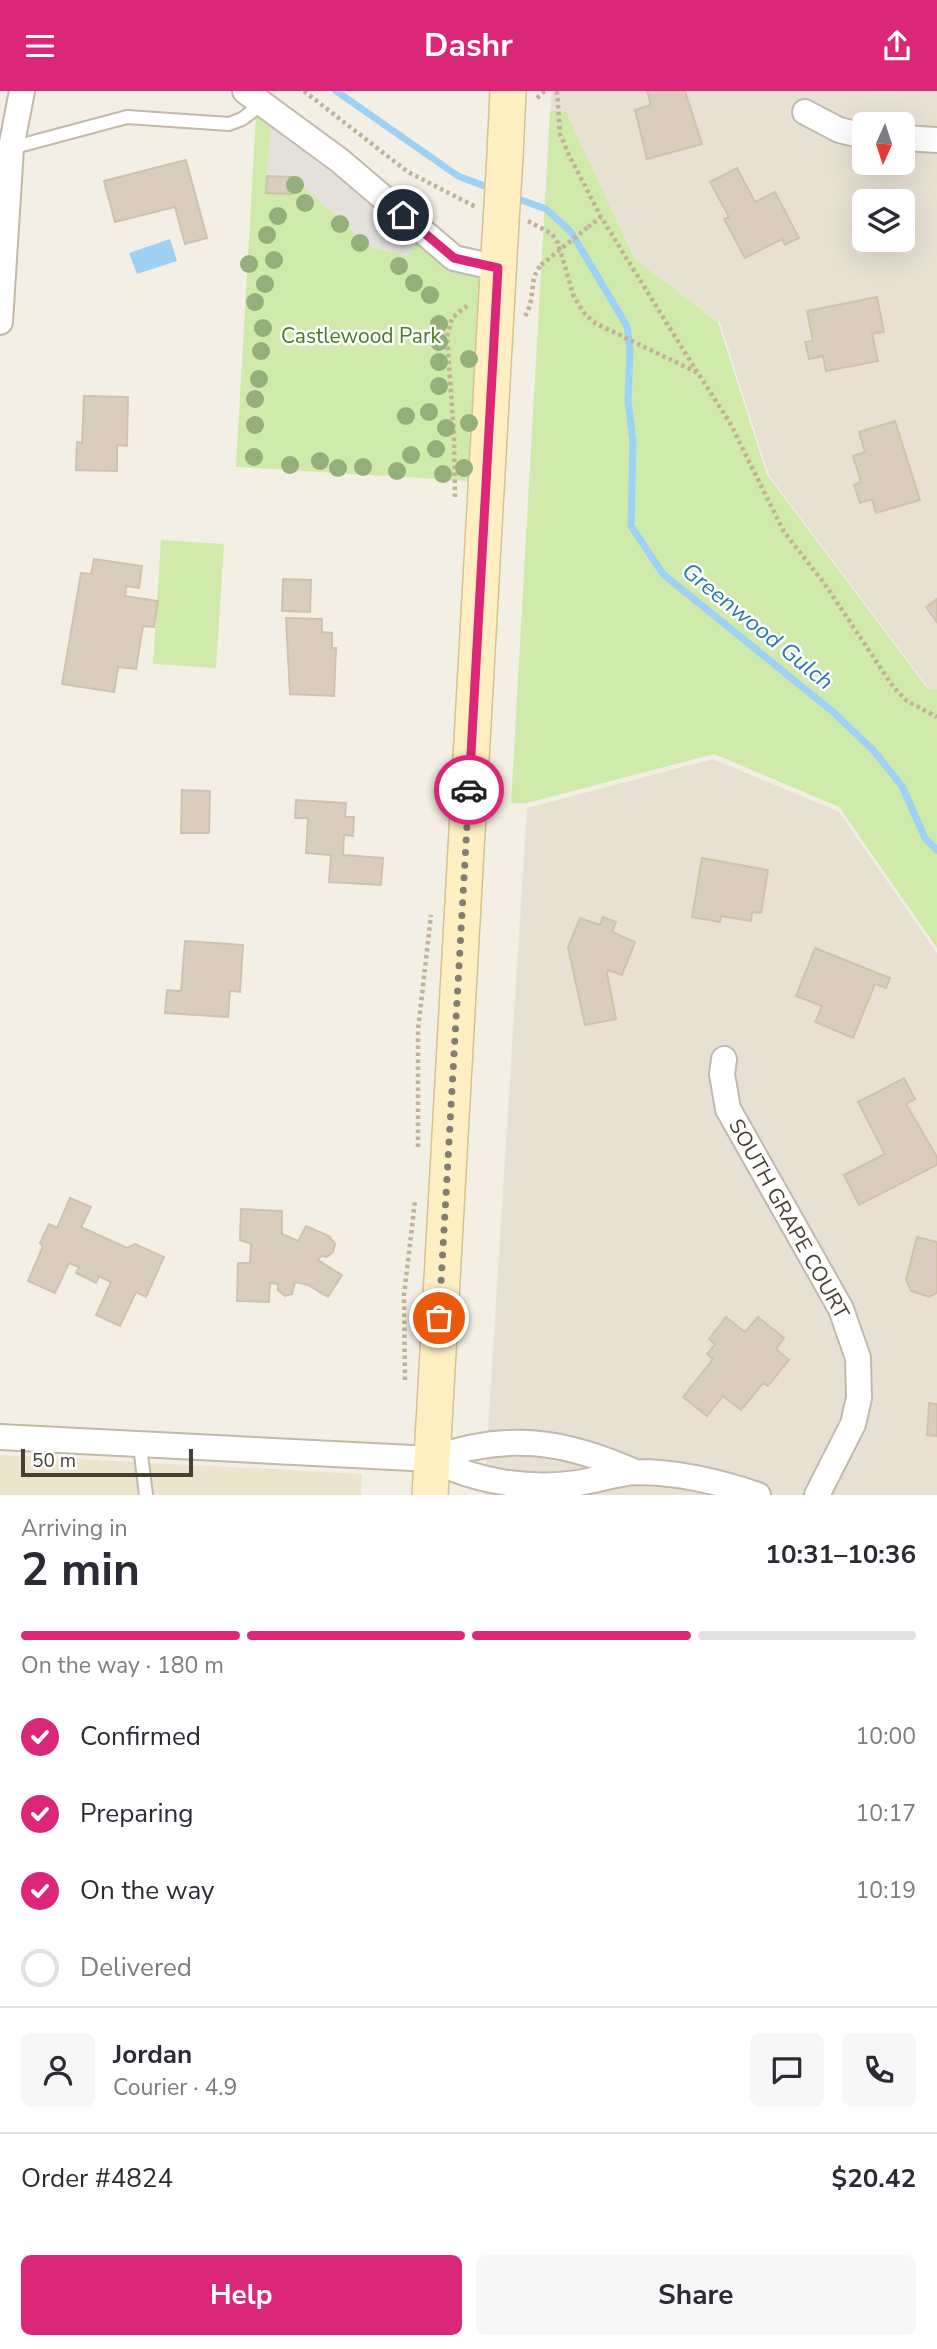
<!DOCTYPE html>
<meta charset="utf-8">
<style>
:root{--surface:#fff;--page:#f7f7f7;--text:#2b2b33;--muted:#7c7c81;--line:#e1e1e2;--accent:#db2777}
body{margin:0;font-family:"Nunito Sans",sans-serif;background:var(--page);color:var(--text);height:100vh;display:flex;flex-direction:column;font-size:26px;white-space:nowrap}
*{box-sizing:border-box;margin:0}
p{font-size:23px;color:var(--muted)}
.icon{flex:none;width:38px;height:38px;fill:none;stroke:currentColor;stroke-width:2;stroke-linecap:round;stroke-linejoin:round}
.map{position:relative;height:1404px;overflow:hidden}
.side{display:flex;flex-direction:column;background:var(--surface);flex:1}
.side>*{flex:none}
.needle{width:46px;rotate:183deg}
.buttons{position:absolute;left:852px;top:21px;display:grid;gap:14px}
.buttons a{display:grid;place-items:center;width:63px;height:63px;border-radius:10px;background:var(--surface);box-shadow:0 7px 28px #0002;font-size:35px}
.scale{position:absolute;left:21px;bottom:18px;width:172px;box-sizing:border-box;padding-left:7px;border:4px solid #463f34;border-top:0;font-size:19px;line-height:24px;white-space:nowrap;color:#463f34;-webkit-text-stroke:5px #fff;paint-order:stroke}
.pin{position:absolute;display:grid;place-items:center;width:60px;height:60px;color:#fff;margin:-30px;border:4px solid #fff;border-radius:50%;box-shadow:0 2px 7px #0007}
.courier{position:absolute;display:grid;place-items:center;width:70px;height:70px;margin:-35px;border:5px solid #db2777;border-radius:50%;background:#fff;color:#222;box-shadow:0 2px 9px #0007}
.headline em{font-style:normal;font-weight:700}
.headline div{display:flex;flex-direction:column-reverse}
.headline{display:flex;align-items:center;justify-content:space-between;height:119px;padding:0 21px}
h1{font-size:46px;font-weight:700;line-height:52px}
.bar{display:grid;grid-template-columns:repeat(4,1fr);gap:10px 7px;align-content:center;height:84px;padding:0 21px}
.bar i{height:9px;border-radius:5px;background:var(--line)}
.bar .on{background:var(--accent)}
.bar p{grid-column:span 4}
.line{display:flex;align-items:center;gap:18px;padding:0 21px;border-top:2px solid var(--line)}
.line div{flex:1}
.round{display:grid;place-items:center;flex:none;width:74px;height:74px;border-radius:10px;background:var(--page)}
ol{padding:0 21px;list-style:none}
li{display:flex;align-items:center;gap:21px;height:77px}
li p{margin-inline-start:auto}
li .icon{padding:7px;border-radius:50%;background:var(--accent);color:#fff;stroke-width:4}
li:last-child{color:var(--muted)}
li i{width:38px;height:38px;border:4px solid var(--line);border-radius:50%}
.action{display:flex;gap:14px;margin-top:auto;padding:14px 21px}
.action a{flex:1;height:80px;border-radius:10px;background:var(--accent);color:#fff;font-size:28px;font-weight:700;line-height:80px;text-align:center}
.action a+a{background:var(--page);color:var(--text)}
header{display:flex;justify-content:space-between;align-items:center;height:91px;padding:0 21px;background:var(--accent);color:#fff;font-size:32px;font-weight:700}
.map>svg:first-child{display:block}
.residential{fill:#e8e1d3;fill-rule:evenodd}
.education{fill:#ede4ce}
.green{fill:#cfeaab}
.parking{fill:#e4e1dd}
.water{fill:#9dd2f4}
.lines{fill:none;stroke-linecap:round;stroke-linejoin:round}
.stream{stroke:#9dd2f4;stroke-width:7}
.building{fill:#d9cdbd;stroke:#d1c2ad;stroke-width:2}
.lane-casing{stroke:#c2b9aa;stroke-width:16}
.street-casing{stroke:#c2b9aa;stroke-width:28}
.secondary-casing{stroke:#d6c392;stroke-width:38}
.path{stroke:#c2b297;stroke-width:4.5;stroke-dasharray:3.5 3.5;stroke-linecap:butt}
.lane{stroke:#fff;stroke-width:12}
.street{stroke:#fff;stroke-width:24}
.secondary{stroke:#ffefc3;stroke-width:35}
.secondary-bridge-casing{stroke:#d6c392;stroke-width:38;stroke-linecap:butt}
.path-bridge{stroke:#c2b297;stroke-width:4.5;stroke-dasharray:3.5 3.5;stroke-linecap:butt}
.secondary-bridge{stroke:#ffefc3;stroke-width:35}
.tree{fill:#94af7b}
.done{stroke:#837d72;stroke-width:7;stroke-dasharray:0 12.6}
.route{stroke:#db2777;stroke-width:9}
.labels{text-anchor:middle;stroke-width:5;stroke-linejoin:round;paint-order:stroke}
.park-label{font-size:21px;fill:#477b24;stroke:#fff}
.street-label{font-size:21px;fill:#463f34;stroke:#fff}
.water-label{font-size:23px;font-style:italic;fill:#2779af;stroke:#fff}
</style>
<header><svg class="icon" aria-label="menu" viewBox="0 0 24 24"><path d="M4 6h16M4 12h16M4 18h16"/></svg>Dashr<svg class="icon" aria-label="share" viewBox="0 0 24 24"><path d="M12 15V3M7 8l5-5 5 5M5 13v7h14v-7"/></svg></header>
<div class="map">
<svg width="937" height="1404" viewBox="0 0 937 1404">
<rect width="100%" height="100%" fill="#f3efe5"/>
<path class="residential" d="M552,0h385v601l-7,-2 -161,-214 -49,-153 -84,-63 -70,-146 -16,-2zM864,33h39v39h-39zM864,110h39v39h-39z
M713,668l126,53 98,141v542h-453l43,-687z"/>
<path class="education" d="M0,1364l362,19 -1,21h-361z"/>
<path class="green" d="M257,7l227,168 -15,215 -233,-14z
M550,20l16,1 69,147 83,63 49,153 161,214h9v259l-98,-141 -125,-53 -187,49h-16z
M161,449l63,4 -8,124 -63,-4z"/>
<path class="parking" d="M272,17l152,125 -16,23 -38,-9 -77,-70 -26,-1z"/>
<path class="water" d="M170,148l7,22 -40,13 -8,-21z"/>
<g class="lines">
<path class="stream" d="M336,0l122,85 34,13
M513,106l33,12 25,23 56,94 3,24 -2,50 5,42 -2,84 32,48 169,137 41,39 29,36 23,52 12,12"/>
</g>
<path class="building" d="M647,0h38l17,53 -55,15 -12,-49 16,-5z
M186,69l21,78 -22,6 -10,-37 -60,15 -11,-41z
M737,77l18,34 20,-10 24,46 -14,7 -3,-6 -37,19 -21,-39 5,-2 -19,-35z
M267,85l26,1 -1,17 -26,-1z
M877,206l7,35 -12,2 6,27 -52,10 -3,-15 -14,3 -4,-17 8,-1 -6,-30z
M84,305l44,1 -1,49 -10,-1v26l-41,-1 1,-28 5,1z
M895,330l25,79 -44,13 -4,-14 -12,4 -6,-18 7,-3 -8,-26 12,-4 -6,-20z
M94,468l48,7 -3,22 -13,-2 -1,10 33,5 -4,26 -11,-1 -7,43 -18,-2 -4,25 -52,-8 19,-111 10,1z
M283,488l28,1 -1,32 -28,-1z
M937,508v23l-11,-15z
M286,527l36,1v13l10,1v15h4l-2,48 -44,-2z
M182,699l28,1 -1,42h-28z
M296,709l50,3 -1,14h9l-1,19 -9,-1 -1,20 40,3 -2,27 -52,-3 2,-27 -25,-2 2,-35h-13z
M702,767l66,12 -7,43 -9,-1 -1,9 -30,-5 -1,6 -28,-5z
M603,826l13,5 -4,10 23,10 -13,33 -14,-5 -1,4 9,45 -31,6 -17,-78 12,-29 20,7z
M185,850l58,4 -3,47 -10,-1 -2,26 -63,-4 2,-23 14,1z
M815,857l75,30 -4,10 -11,-4 -22,54 -38,-16 7,-16 -26,-10z
M904,987l11,21 -9,5 31,53v8l-78,40 -15,-30 41,-21 -27,-52z
M70,1107l21,9 -10,20 46,21 8,-4 29,13 -18,40 -10,-5 -16,34 -24,-11 15,-33 -12,-6 -3,7 -20,-10 3,-6 -10,-4 -14,30 -27,-12 15,-35 -3,-3 9,-19 8,4z
M241,1118l41,2v23l16,7 8,-15 23,10 6,8 -2,8 -6,5 -6,-1 -3,4 24,15 -14,22 -20,-12 -13,-3 -3,12 -7,2 -7,-6v-6l-8,-1 -1,19 -32,-1 1,-38h12l1,-19 -11,-4z
M917,1146l20,5v51l-8,4 -18,-6 -5,-11z
M726,1226l19,15 13,-15 26,21 -8,11 13,11 -21,26 -5,-3 -22,27 -18,-14 -16,20 -24,-19 30,-38 -6,-5 8,-10 -6,-5z
M929,1312l8,1v32l-10,-1z"/>
<g class="lines">
<g class="lane-casing">
<path id="lane" d="M11,57l116,-31 102,7 13,-5 21,-16
M140,1355l6,49"/>
</g>
<g class="street-casing">
<path id="street" d="M245,0l94,69 115,98 44,10
M805,21l34,18 25,6
M903,47l34,2
M0,231l11,-174 11,-57
M724,968l-2,15 6,35 113,200 17,49 1,40 -6,26 -36,71
M0,1346l432,22c74,-27 132,-19 203,13
M432,1368c44,23 97,31 146,24 19,-3 40,-10 59,-11 40,0 83,10 121,23"/>
</g>
<g class="secondary-casing">
<path id="secondary" d="M505,65l3,-65
M430,1404l70,-1256"/>
</g>
<path class="path" d="M304,0l104,81 68,35
M557,0l3,43 8,19 33,64 96,155
M537,7l8,-7
M528,130l24,13 6,9 16,54 11,17 10,9 103,50 32,50 54,109 40,51 70,105 13,13 30,16
M588,136l13,-10
M525,225c11,-16 3,-36 16,-51
M455,406l-1,-62 -7,-98 5,-19 16,-13
M418,1056v-117l13,-115
M405,1289l-1,-85 11,-94"/>
<use href="#lane" class="lane"/>
<use href="#street" class="street"/>
<use href="#secondary" class="secondary"/>
<g class="secondary-bridge-casing">
<path id="secondary-bridge" d="M500,148l5,-83"/>
</g>
<path class="path-bridge" d="M541,174l47,-38"/>
<use href="#secondary-bridge" class="secondary-bridge"/>
</g>
<g class="tree">
<circle cx="295" cy="94" r="9"/>
<circle cx="305" cy="112" r="9"/>
<circle cx="278" cy="125" r="9"/>
<circle cx="340" cy="133" r="9"/>
<circle cx="267" cy="144" r="9"/>
<circle cx="360" cy="152" r="9"/>
<circle cx="274" cy="169" r="9"/>
<circle cx="249" cy="173" r="9"/>
<circle cx="399" cy="175" r="9"/>
<circle cx="414" cy="192" r="9"/>
<circle cx="265" cy="193" r="9"/>
<circle cx="430" cy="204" r="9"/>
<circle cx="255" cy="211" r="9"/>
<circle cx="439" cy="233" r="9"/>
<circle cx="263" cy="237" r="9"/>
<circle cx="439" cy="251" r="9"/>
<circle cx="261" cy="260" r="9"/>
<circle cx="469" cy="268" r="9"/>
<circle cx="439" cy="271" r="9"/>
<circle cx="259" cy="288" r="9"/>
<circle cx="439" cy="295" r="9"/>
<circle cx="255" cy="308" r="9"/>
<circle cx="429" cy="321" r="9"/>
<circle cx="406" cy="325" r="9"/>
<circle cx="469" cy="332" r="9"/>
<circle cx="255" cy="334" r="9"/>
<circle cx="446" cy="337" r="9"/>
<circle cx="436" cy="358" r="9"/>
<circle cx="411" cy="364" r="9"/>
<circle cx="254" cy="366" r="9"/>
<circle cx="320" cy="370" r="9"/>
<circle cx="290" cy="374" r="9"/>
<circle cx="363" cy="376" r="9"/>
<circle cx="338" cy="377" r="9"/>
<circle cx="464" cy="377" r="9"/>
<circle cx="397" cy="380" r="9"/>
<circle cx="443" cy="383" r="9"/>
</g>
<g class="lines">
<path class="done" d="M439,1227l30,-528"/>
<path class="route" d="M403,124l51,43 44,10 -29,522"/>
</g>
<g class="labels">
<g class="park-label">
<text x="361" y="252">Castlewood Park</text>
</g>
<g class="street-label">
<text transform="translate(789 1128) rotate(61)" y="7">SOUTH GRAPE COURT</text>
</g>
<g class="water-label">
<text transform="translate(758 535) rotate(39)" y="8">Greenwood Gulch</text>
</g>
</g>
</svg>
<div class="buttons">
<a><svg class="needle" viewBox="-14 -14 28 28"><path d="M0-13l5 13h-10z" fill="#e53935"/><path d="M0 13l5-13h-10z" fill="#7c7c81"/></svg></a>
<a><svg class="icon" aria-label="layers" viewBox="0 0 24 24"><path d="M12 4l9 5-9 5-9-5zM3 14l9 5 9-5"/></svg></a>
</div>
<div class="scale">50 m</div>
<div class="pin" style="left:439px;top:1227px;background:#ea580c"><svg class="icon" aria-label="bag" viewBox="0 0 24 24"><path d="M5 8h14l-1 12H6zM9 8a3 3 0 0 1 6 0"/></svg></div>
<div class="pin" style="left:403px;top:124px;background:#1f2937"><svg class="icon" aria-label="home" viewBox="0 0 24 24"><path d="M3 11l9-7 9 7M6 9v11h12V9"/></svg></div>
<div class="courier" style="left:469px;top:699px"><svg class="icon" aria-label="car" viewBox="0 0 24 24"><path d="M5 17H2v-5l4-1 3-4h7l3 4 3 1v5h-3M9 17h6M6 11h13"/><circle cx="7" cy="17" r="2"/><circle cx="17" cy="17" r="2"/></svg></div>
</div>
<section class="side">
<div class="headline"><div><h1>2 min</h1><p>Arriving in</p></div><em>10:31–10:36</em></div>
<div class="bar"><i class="on"></i><i class="on"></i><i class="on"></i><i></i><p>On the way · 180 m</p></div>
<ol>
<li><svg class="icon" aria-label="check" viewBox="0 0 24 24"><path d="M5 12l5 5 9-10"/></svg>Confirmed<p>10:00</p></li>
<li><svg class="icon" aria-label="check" viewBox="0 0 24 24"><path d="M5 12l5 5 9-10"/></svg>Preparing<p>10:17</p></li>
<li><svg class="icon" aria-label="check" viewBox="0 0 24 24"><path d="M5 12l5 5 9-10"/></svg>On the way<p>10:19</p></li>
<li><i></i>Delivered</li>
</ol>
<div class="line" style="height:126px"><a class="round"><svg class="icon" aria-label="person" viewBox="0 0 24 24"><circle cx="12" cy="8" r="4"/><path d="M4 21q1-7 8-7t8 7"/></svg></a><div><b>Jordan</b><p>Courier · 4.9</p></div><a class="round"><svg class="icon" aria-label="chat" viewBox="0 0 24 24"><path d="M4 5h16v11H9l-5 4z"/></svg></a><a class="round"><svg class="icon" aria-label="phone" viewBox="0 0 24 24"><path d="M5 4h4l2 5-3 2q2 4 5 5l2-3 5 2v4C11 20 4 13 5 4z"/></svg></a></div>
<div class="line" style="height:91px"><div>Order #4824</div><b>$20.42</b></div>
<div class="action"><a>Help</a><a>Share</a></div>
</section>
